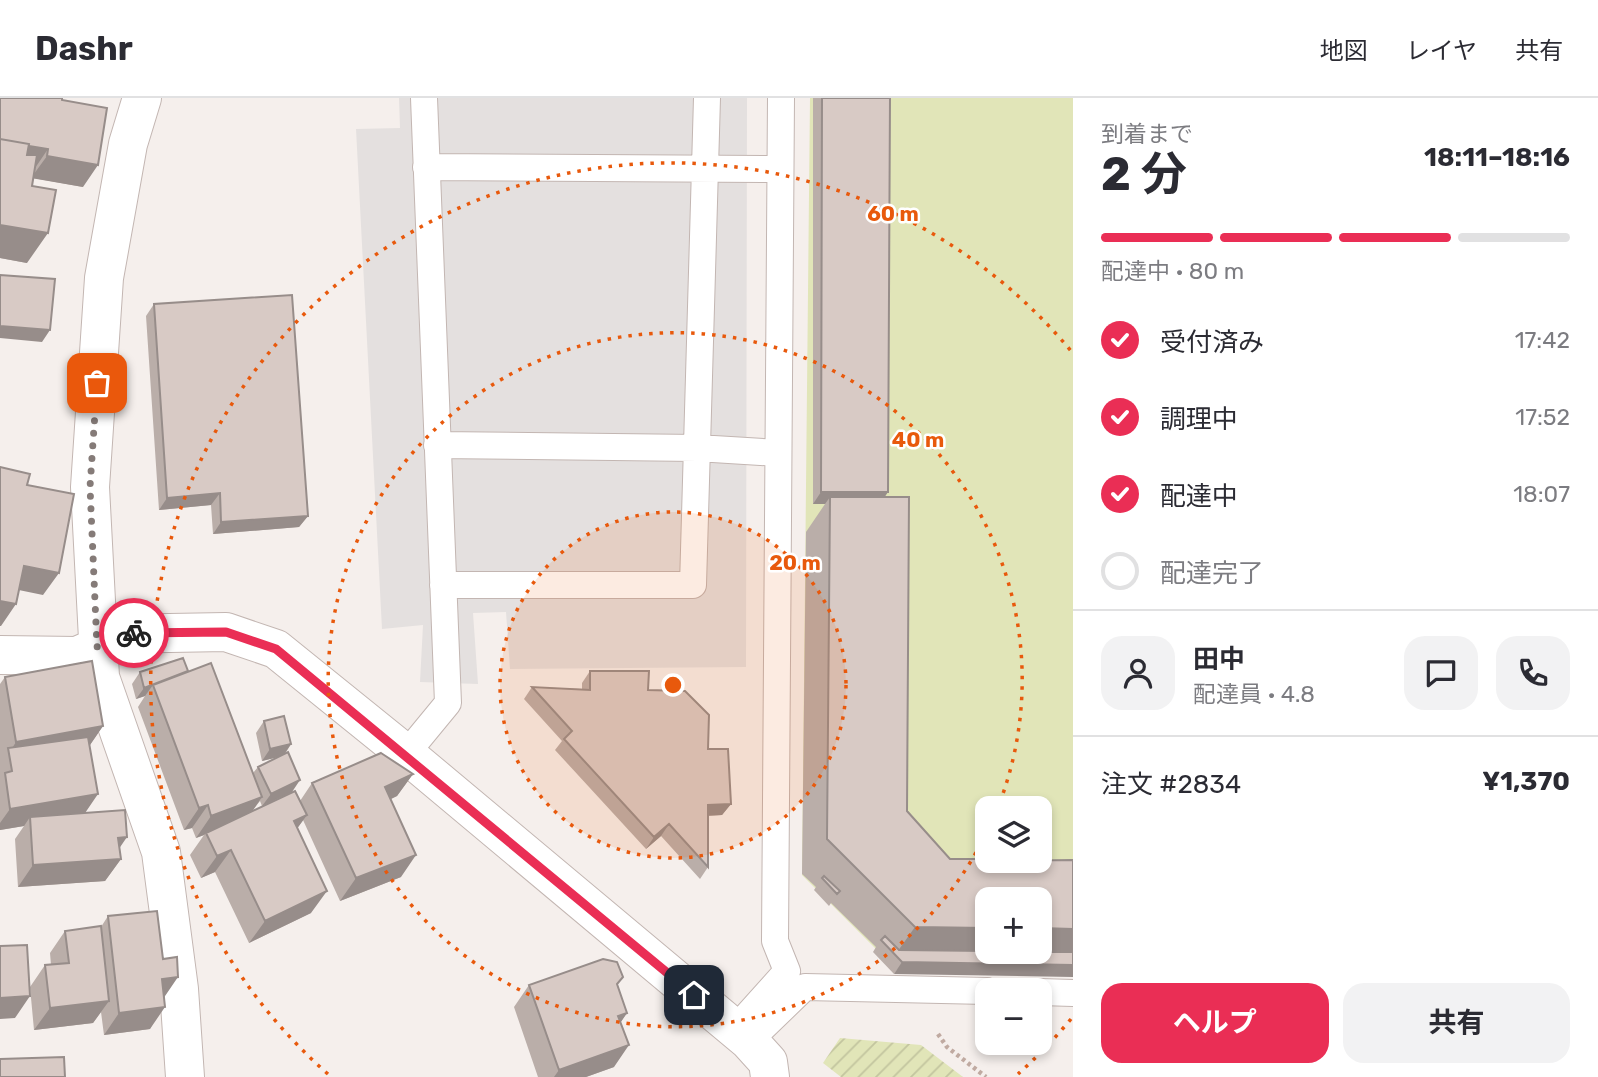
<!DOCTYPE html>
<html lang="ja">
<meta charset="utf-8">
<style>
:root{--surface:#fff;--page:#f2f2f3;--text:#2b2b33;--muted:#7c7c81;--line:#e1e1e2;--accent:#ea2e55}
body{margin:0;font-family:Rubik,"Noto Sans JP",sans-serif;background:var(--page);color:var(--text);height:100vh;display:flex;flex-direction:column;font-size:26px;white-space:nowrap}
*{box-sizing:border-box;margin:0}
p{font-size:23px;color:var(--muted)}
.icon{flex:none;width:38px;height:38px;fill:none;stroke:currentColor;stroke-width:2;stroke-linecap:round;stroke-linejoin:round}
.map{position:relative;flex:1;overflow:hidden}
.details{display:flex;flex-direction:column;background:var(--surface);width:525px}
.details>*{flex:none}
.buttons{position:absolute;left:975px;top:698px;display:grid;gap:14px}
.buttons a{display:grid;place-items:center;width:77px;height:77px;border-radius:14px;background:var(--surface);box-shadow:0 4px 10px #0003;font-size:35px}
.pin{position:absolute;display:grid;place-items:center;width:60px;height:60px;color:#fff;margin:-30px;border-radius:14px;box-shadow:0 4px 10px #0006}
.courier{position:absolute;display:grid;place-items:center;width:70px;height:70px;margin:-35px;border:5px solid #ea2e55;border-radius:50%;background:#fff;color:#222;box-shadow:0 2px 9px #0007}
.summary em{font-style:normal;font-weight:700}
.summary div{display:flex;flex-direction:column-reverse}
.summary{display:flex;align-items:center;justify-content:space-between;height:119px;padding:0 28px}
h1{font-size:46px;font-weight:700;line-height:52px}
.bar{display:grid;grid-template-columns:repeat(4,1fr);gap:10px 7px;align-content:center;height:84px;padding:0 28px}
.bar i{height:9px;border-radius:5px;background:var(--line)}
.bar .on{background:var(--accent)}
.bar p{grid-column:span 4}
.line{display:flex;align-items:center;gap:18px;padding:0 28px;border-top:2px solid var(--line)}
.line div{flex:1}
.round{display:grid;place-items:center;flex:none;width:74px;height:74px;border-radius:21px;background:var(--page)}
ol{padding:0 28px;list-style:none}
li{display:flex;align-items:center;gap:21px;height:77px}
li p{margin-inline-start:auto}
li .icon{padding:7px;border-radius:50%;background:var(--accent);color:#fff;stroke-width:4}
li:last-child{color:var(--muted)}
li i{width:38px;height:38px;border:4px solid var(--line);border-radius:50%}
.primary-button{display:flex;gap:14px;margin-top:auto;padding:14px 28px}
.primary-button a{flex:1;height:80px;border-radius:21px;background:var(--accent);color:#fff;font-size:28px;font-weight:700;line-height:80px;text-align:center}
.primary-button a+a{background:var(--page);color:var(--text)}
header{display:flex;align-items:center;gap:42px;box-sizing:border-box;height:98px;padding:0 35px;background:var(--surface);border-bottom:2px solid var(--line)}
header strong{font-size:33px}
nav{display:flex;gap:38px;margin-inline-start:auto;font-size:24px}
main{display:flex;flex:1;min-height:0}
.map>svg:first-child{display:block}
.grass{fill:#e1e5b8;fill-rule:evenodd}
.garden{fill:url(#garden-furrows)}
.parking{fill:#e4e0df}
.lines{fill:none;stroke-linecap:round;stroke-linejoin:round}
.lane-casing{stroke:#c3b6b2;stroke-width:28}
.street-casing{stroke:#c3b6b2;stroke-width:40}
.path{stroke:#c0aaa1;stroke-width:4.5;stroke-dasharray:3.5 3.5;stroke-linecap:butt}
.lane{stroke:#fff;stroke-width:26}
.street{stroke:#fff;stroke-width:38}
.wall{fill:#baaea9}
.shaded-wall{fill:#978d8a}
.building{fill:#d8cac5;stroke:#978d8a;stroke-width:2}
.done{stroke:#857b78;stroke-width:7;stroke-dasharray:0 12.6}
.route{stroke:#ea2e55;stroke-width:9}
.ring{fill:none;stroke:#e8590c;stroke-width:3.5;stroke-dasharray:3.5 7}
.centre{fill:#e8590c;stroke:#fff;stroke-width:3.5}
.ring-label{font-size:21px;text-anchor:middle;font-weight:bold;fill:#e8590c;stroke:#fff;stroke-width:5;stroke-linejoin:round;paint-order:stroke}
</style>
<header>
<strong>Dashr</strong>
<nav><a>地図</a><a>レイヤ</a><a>共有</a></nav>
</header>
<main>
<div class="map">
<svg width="1073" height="979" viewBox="0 0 1073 979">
<defs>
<pattern id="garden-furrows" width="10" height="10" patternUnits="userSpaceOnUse" patternTransform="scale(1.75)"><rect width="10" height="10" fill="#e1e5b8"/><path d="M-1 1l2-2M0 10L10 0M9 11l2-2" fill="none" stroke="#c3c59f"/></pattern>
</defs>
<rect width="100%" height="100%" fill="#f5efec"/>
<path class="grass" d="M810,0h263v867l-183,-2 -88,-88zM987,710h53v53h-53zM987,802h53v52h-53z"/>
<path class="garden" d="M840,940l81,7 42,32h-122l-18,-14z"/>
<path class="parking" d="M399,0h348l-1,569 -236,2 -4,-57 -33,1 5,71 -58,-2 3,-57 -41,4 -26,-500 44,-1z"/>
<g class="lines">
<g class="lane-casing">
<path id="lane" d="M426,69l354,2
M437,347l260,3 81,5
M443,487h250l14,-487
M406,656l42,-51 -24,-605
M1040,894l33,1
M735,931l52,-58 -12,-30 6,-843
M749,943l56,-54 182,4"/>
</g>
<g class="street-casing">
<path id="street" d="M142,0l-14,46 -24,134 -14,209 10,190 61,175 18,137 6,88
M0,557l77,1 20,-9 16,-13 113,-2 50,17 130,105 343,287 19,21 2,15"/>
</g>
<path class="path" d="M938,936l9,13 39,30"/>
<use href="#lane" class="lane"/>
<use href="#street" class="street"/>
</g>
<path class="wall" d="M813,0h77l-5,399 22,314 43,48h37l-93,115 -21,-22 3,-5 -45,-44 -2,3 -15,-16 2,-3 -14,-13 4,-342 19,-28h-12z
M62,2l21,87 -50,-9 -6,85 -27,-5z
M154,206l154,212 -9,11 -86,7 -2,-29 -52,5 -13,-194z
M188,573l65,102 5,-6 19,-10 -15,4 -6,-28 8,-12 27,23 -6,10 7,38 -30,14 -2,-5 -8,10 48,-10 12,-18 101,-9 -16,22 -6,3 10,78 -61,24 -37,-81 -6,8 14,85 -62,30 -34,-71 -14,6 -11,-23 14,-20 -8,3 -4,-10 -8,2 -46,-123 7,-11 -9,3 -4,-15 8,-12z
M590,573l58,19 60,59 23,55 -9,11 -14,1v51l-8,12 -39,-43 -15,13 -91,-99 7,-9 -38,-42 8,-12 50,2v-6z
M5,579l98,49 -14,20 -4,67 34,35 2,11 -16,22 -87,6 -3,-48 9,-13 -24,4v-146z
M108,818l56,82 -14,31 -46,6 -3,-23 -8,11 -59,7 -4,-43 15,-22h6l-1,-12 15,-22 36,-4z
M623,879l-6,8 10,28 -7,10 -6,44 -28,10h-48l-24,-70 15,-22z"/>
<path class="shaded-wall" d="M0,42l48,9 -15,22z
M47,58l51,9 -15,22 -52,-9z
M0,127l48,8 -21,30 -27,-5z
M0,228l50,4 -8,12 -42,-4z
M821,394h67l-8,12 -50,-7 -5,7h-12z
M220,395l-9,12 -52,5 8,-12z
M308,418l-9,11 -86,7 8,-12z
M24,468l35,7 -16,22 -34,-7z
M0,503l16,3 -15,22h-1z
M189,575l-36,12 -8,11 -9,3 8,-11z
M103,628l-15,22 -79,5 7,-11z
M291,646l-8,12 -21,5 8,-12z
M413,676l-16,22 -27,13 15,-22z
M300,682l-8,12 -30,14 9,-12z
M98,696l-15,22 -53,1 -6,9 -24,4v-7l10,-14z
M262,699l-15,22 -41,14 -2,2 -8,3 15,-22z
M731,706l-9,11 -22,1 8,-11z
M208,707l-16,23 -8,2 15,-22z
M307,717l-16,22 3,-16z
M669,726l-8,12 -15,13 8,-12z
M127,739l-15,22h9l-16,22 -87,6 15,-22 85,-27z
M231,752l-16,22 -14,6 16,-22z
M416,757l-15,22 -61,24 16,-23z
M327,793l-16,22 -62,30 16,-22z
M915,829l72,1v24h53v-24l33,1v48l-179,-3 8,-12 -7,-7z
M178,879l-15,22 -1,-20z
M30,898l-15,22 -15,1v-21z
M109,903l-16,22 -59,7 16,-22z
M165,909l-15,22 -46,6 15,-22z
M627,915l-15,22 6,-19z
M629,947l-15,22 -28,10h-32l5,-7z"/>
<path class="building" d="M0,0h62v2l45,8 -9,57 -51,-9 1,-7 -19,-3v-2l-29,-5z
M822,0h68l-2,394h-67z
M0,41l29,5 -2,11h10l-5,31 24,4 -8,43 -48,-8z
M0,177l55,4 -5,51 -50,-4z
M292,197l16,221 -87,6 -1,-29 -53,5 -13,-194z
M0,369l30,7 -3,11 47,9 -15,79 -35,-7 -8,38 -16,-3z
M830,399h79l-2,314 43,48h37v2l86,-1v69l-33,-1v-28h-53v28l-72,-1 -88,-88z
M183,560l5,13 -44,17 -4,-16z
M92,563l11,65 -87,16 -11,-65z
M211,565l51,134 -51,19 -3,-11 -9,3 -46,-123z
M590,573h59l-1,19 37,1 24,24 -1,34h20l3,55 -23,1v62l-39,-43 -15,13 -90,-98 8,-8 -40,-44 58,3z
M284,618l7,28 -21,5 -6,-28z
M88,639l10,57 -88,15 -5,-36 7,-2 -4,-23z
M288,654l12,28 -29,14 -13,-27z
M381,655l32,21 -28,13 31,68 -60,23 -44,-95z
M295,693l12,24 -13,6 33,70 -62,30 -34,-71 -14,6 -11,-23z
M125,712l2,27 -9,1 3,21 -88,6 -3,-48z
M824,778l16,15 -3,3 -15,-16z
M157,813l6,48 14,-2 1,20 -16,2 3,28 -46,6 -11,-97z
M101,828l8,75 -59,7 -5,-43 24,-2 -4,-32z
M885,838l14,14 88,1v1h86v13l-171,-3 -21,-22z
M27,847l3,51 -30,2v-52z
M603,861l14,3 6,15 -6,7 10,29 -9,3 11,29 -70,25 -30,-85z
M64,959l1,20h-65v-18z"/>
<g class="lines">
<path class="done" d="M97,285l-7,104 7,160 16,-13 21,-1"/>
<path class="route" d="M134,535l92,-1 50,17 418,346"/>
</g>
<circle cx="673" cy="587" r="173" fill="#e8590c" fill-opacity=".12"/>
<g class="ring">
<circle cx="673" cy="587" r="173"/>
<path d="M986 736A347 347 0 1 1 998 709"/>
<path d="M1071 921A520 520 0 0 1 1018 976M328 976A520 520 0 1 1 1071 253"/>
</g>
<circle cx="673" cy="587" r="10" class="centre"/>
<g class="ring-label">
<text x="893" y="123">60 m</text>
<text x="918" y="349">40 m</text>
<text x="795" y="472">20 m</text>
</g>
</svg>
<div class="buttons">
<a><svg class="icon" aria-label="layers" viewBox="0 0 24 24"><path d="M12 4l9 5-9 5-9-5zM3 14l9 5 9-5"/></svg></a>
<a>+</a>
<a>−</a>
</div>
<div class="pin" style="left:97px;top:285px;background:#ea580c"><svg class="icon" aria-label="bag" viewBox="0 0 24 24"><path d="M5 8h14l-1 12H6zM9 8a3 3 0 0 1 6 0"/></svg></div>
<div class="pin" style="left:694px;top:897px;background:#1f2937"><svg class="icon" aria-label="home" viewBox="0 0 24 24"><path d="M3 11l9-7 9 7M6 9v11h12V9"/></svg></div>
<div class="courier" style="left:134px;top:535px"><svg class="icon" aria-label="bike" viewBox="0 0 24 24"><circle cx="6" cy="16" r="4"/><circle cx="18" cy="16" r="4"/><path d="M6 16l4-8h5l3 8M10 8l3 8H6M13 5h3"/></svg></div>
</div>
<section class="details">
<div class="summary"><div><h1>2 分</h1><p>到着まで</p></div><em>18:11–18:16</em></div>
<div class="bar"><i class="on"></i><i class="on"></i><i class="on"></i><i></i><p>配達中 · 80 m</p></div>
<ol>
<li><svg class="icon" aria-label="check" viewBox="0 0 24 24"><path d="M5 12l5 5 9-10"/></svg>受付済み<p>17:42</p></li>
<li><svg class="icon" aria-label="check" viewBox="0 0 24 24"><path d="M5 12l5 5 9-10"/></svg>調理中<p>17:52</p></li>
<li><svg class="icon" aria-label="check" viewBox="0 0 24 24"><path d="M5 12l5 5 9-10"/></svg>配達中<p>18:07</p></li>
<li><i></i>配達完了</li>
</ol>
<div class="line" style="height:126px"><a class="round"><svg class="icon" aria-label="person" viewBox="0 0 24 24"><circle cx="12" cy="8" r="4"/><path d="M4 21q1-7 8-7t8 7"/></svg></a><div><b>田中</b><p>配達員 · 4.8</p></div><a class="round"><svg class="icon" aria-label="chat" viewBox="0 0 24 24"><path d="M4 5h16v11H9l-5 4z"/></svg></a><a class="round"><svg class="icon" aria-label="phone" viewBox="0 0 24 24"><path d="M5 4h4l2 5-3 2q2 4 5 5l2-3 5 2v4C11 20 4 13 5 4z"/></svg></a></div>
<div class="line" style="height:91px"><div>注文 #2834</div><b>¥1,370</b></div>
<div class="primary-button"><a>ヘルプ</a><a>共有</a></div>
</section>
</main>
